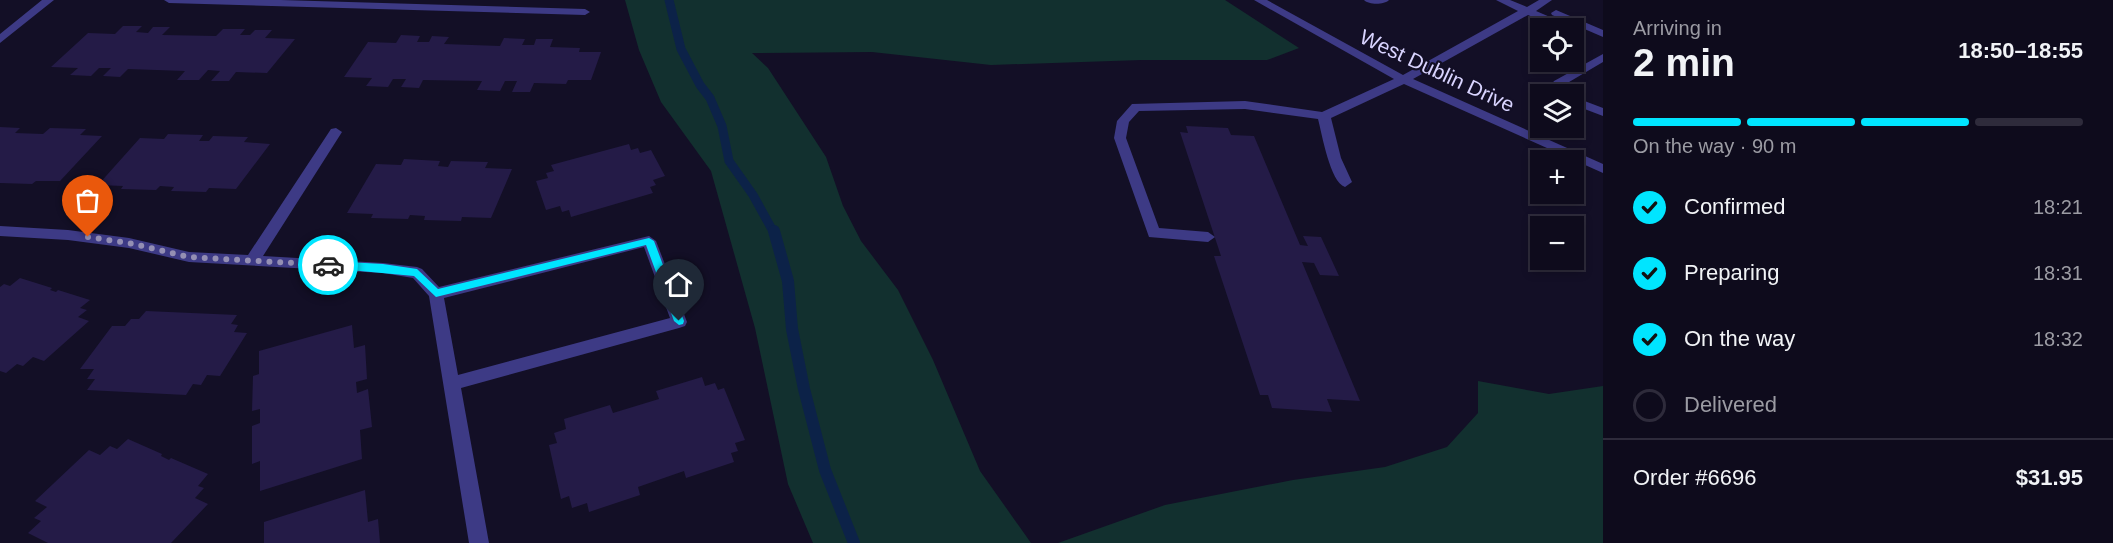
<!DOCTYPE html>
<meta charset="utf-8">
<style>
:root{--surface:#0e0b1c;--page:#1c1929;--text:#f1f3f6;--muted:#9b9ba3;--line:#2e2b3b;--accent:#00e5ff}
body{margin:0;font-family:Arial,sans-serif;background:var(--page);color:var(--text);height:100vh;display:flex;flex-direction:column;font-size:22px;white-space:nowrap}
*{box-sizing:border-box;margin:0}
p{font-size:20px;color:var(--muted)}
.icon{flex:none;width:33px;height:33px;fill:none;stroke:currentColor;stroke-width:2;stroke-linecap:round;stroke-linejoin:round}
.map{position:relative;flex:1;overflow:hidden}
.drawer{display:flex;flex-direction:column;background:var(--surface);width:510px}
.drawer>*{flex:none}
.buttons{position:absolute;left:1530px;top:18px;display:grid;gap:12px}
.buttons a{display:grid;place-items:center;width:54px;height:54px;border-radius:0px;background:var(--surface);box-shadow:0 3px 9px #0003,0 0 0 2px var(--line);font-size:30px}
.pin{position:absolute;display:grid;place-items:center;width:51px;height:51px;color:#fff;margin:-62px -26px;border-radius:50% 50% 50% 0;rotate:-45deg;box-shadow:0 0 6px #0007}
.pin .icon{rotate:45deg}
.courier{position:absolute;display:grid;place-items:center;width:60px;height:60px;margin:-30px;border:4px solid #00e5ff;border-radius:50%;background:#fff;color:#222;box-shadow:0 2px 8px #0007}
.overview em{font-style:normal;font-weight:800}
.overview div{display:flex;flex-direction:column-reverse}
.overview{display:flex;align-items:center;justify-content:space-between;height:102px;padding:0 30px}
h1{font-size:39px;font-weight:800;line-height:45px}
.bar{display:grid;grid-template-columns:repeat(4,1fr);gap:9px 6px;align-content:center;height:72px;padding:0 30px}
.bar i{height:8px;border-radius:4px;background:var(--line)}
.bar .current{background:var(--accent)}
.bar p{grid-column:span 4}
.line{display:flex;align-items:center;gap:15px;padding:0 30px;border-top:2px solid var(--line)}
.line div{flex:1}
ol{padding:0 30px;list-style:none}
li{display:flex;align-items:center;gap:18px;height:66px}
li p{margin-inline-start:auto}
li .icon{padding:6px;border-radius:50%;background:var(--accent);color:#111;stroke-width:4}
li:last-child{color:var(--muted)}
li i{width:33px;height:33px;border:3px solid var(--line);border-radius:50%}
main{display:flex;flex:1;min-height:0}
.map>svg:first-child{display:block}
.green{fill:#12302f}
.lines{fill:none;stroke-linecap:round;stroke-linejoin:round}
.stream-far1{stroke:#0c2248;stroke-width:9}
.stream{stroke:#0c2248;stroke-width:12}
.building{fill:#241b47}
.minor{fill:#3d3a85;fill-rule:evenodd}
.route{fill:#00e5ff}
.done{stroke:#948fb3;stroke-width:6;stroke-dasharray:0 10.8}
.labels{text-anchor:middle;stroke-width:4.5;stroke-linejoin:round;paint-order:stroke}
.street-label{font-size:21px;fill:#d9d4ff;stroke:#130f26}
</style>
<main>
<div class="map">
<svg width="1603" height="543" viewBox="0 0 1603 543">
<rect width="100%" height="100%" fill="#130f26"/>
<path class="green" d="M625,0h600l74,48 -32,12h-126l-150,5 -119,-13 -120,1 16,15 58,89 17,49 18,35 37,49 35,70 47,111 51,72h-218l-25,-59 -33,-156 -44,-157 -50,-69 -22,-52z
M1478,381l71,13 54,-8v157h-545l107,-38 128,-25 92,-13 62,-20 31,-34z"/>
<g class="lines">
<path class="stream-far1" d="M669,0l12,49 19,36 10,13 12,28 7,35 24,34 21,38"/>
<path class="stream" d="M774,231l14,50 4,48 12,60 21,81 29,73"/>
</g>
<path class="building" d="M123,26h19l-6,6 12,1 5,-6h17l-8,8 54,1 7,-7h22l-5,6h10l5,-5h17l-7,8 30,1 -28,34 -31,-1 -7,9h-18l9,-10 -12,-1 -9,10h-22l8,-9 -57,-2 -8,8 -17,-1 8,-8h-12l-8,8 -21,-1 8,-7 -27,-1 37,-34 27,1z
M401,35l19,1 -3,6h12l3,-6 17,1 -5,7 56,2 4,-8 21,1 -3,6h12l2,-6h17l-3,8 30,1 -1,4h22l-10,28h-23l-2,4 -32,-1 -4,9h-18l5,-11h-12l-5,10 -23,-1 5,-9 -59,-1 -4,8 -18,-1 5,-8h-13l-5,8 -22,-1 6,-8 -28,-1 24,-35 28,1z
M1186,126l42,2 3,7 23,1 46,109 8,1 -5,-10 18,1 18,39 -19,-1 -6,-12 -12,-1 58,139 -33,-2 5,13 -60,-4 -4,-13h-8l-46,-139h7l-41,-124 8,1z
M0,127l20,1 -5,5 28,1 7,-6 36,1 -6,6 22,1 -42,45h-24l-4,3 -32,-1z
M168,134l35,1 -4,6h10l4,-5 35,1 -4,5 26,2 -34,45 -27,-1 -3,4 -35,-1 3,-4 -14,-1 -4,4 -35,-1 2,-3 -25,-1 42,-47 24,1z
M629,144l2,6 7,-2 2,5 11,-3 14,26 -12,4 3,5 -6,2 3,6 -82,24 -2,-7 -7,2 -2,-6 -14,4 -10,-29 12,-3 -2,-5 8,-2 -3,-6z
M404,159l36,2 -2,5 10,1 3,-6 37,1 -3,6 27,1 -21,49 -29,-1 -1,4 -37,-1 1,-4 -15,-1 -2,4 -37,-1 2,-4 -26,-1 29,-49 25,1z
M20,278l32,10 -2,2 6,2 2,-2 32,10 -10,8 7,2 -9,7 11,4 -45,40 -11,-4 -10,9 -6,-2 -11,9 -6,-2v-84l4,-3 6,2z
M146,311l91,4 -6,9 7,1 -4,7 13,1 -27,43 -13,-1 -6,10 -8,-1 -7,11 -99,-5 8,-11h-8l7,-10h-14l32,-43h13l6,-7h8z
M352,325l2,23 11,-3 2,34 -11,3 1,11 11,-4 4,38 -12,3 2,29 -102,32v-30l-8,3v-38l8,-3v-14l-8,2 1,-35 6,-2v-23z
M702,377l3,9 10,-3 3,7 6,-2 21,52 -10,3 3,8 -7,2 3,9 -48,16 -2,-7 -46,16 2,8 -51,17 -2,-9 -15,5 -3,-12 -8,3 -12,-54 8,-2 -3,-10 12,-4 -2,-10 46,-14 3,8 46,-14 -3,-8z
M128,439l34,15 -1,2 8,4 2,-2 37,16 -10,12 6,2 -9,10 13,6 -37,39h-123l-20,-10 13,-12 -7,-3 13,-11 -12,-6 54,-51 11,5 10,-9 7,3z
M365,490l3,32 10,-3 2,24h-116v-21z"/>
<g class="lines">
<path class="minor" d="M42,0h12l-54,43v-9z
M164,0h117l304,9 5,3 -5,3 -416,-12z
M1254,0h13l136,75 115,-64 -22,-11h14l17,7 12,-7h13l-16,11 35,15 1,2h-13l-31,-13 -115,64 190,85v9l-199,-89 -73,34 10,40 11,24 -7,5c-15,-5 -23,-53 -27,-68l-73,-10 -106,2 -10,11 -3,16 33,90 49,4 7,5 -7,5 -59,-5 -35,-99 3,-17 15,-17 113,-3 77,11 72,-33z
M1364,0h25c-5,5 -20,5 -25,0z
M1556,10l47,20v7l-51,-22 -1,-2z
M1603,54v8l-39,23 5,9h-14l-3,-10 2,-3z
M1574,97l29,11v8l-29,-11z
M336,128l6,4 -79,124 120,7 34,4 5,2 17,18 210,-51 7,5 31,81 -2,4 -6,2 -218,60 28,155h-20l-40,-247 -16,-18 -30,-5 -194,-11 -60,-14 -61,-8 -68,-4v-10l68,4 61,8 60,14 59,3 83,-126zM644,247l26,71 -212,57 -14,-77z"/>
</g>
<path class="route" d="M649,238l5,3 30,80 -1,3 -4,1 -5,-4 -28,-76 -210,52 -22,-21 -86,-8 -5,-3 5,-4 55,3 34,5 21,20z"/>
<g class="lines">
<path class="done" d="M88,237l41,6 60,14 139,8"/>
</g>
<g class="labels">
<g class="street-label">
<text transform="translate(1437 71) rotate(25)" y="7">West Dublin Drive</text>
</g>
</g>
</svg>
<div class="buttons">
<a><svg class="icon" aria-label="locate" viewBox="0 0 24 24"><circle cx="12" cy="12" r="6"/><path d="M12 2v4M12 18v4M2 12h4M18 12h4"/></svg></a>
<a><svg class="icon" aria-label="layers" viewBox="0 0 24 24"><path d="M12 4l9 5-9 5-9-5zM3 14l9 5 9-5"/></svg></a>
<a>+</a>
<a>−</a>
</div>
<div class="pin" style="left:88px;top:237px;background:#ea580c"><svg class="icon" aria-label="bag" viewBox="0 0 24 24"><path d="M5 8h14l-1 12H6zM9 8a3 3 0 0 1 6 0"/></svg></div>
<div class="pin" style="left:679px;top:321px;background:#1f2937"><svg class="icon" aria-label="home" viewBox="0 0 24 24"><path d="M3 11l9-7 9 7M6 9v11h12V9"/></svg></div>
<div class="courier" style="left:328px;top:265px"><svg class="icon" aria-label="car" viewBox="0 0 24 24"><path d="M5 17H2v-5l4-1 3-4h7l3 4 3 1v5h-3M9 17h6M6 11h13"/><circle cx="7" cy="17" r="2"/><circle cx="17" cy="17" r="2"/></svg></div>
</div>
<section class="drawer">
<div class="overview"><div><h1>2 min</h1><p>Arriving in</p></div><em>18:50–18:55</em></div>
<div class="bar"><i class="current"></i><i class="current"></i><i class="current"></i><i></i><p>On the way · 90 m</p></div>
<ol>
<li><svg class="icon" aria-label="check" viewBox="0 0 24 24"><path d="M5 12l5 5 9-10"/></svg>Confirmed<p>18:21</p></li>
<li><svg class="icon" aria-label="check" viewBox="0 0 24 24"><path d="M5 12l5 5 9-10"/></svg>Preparing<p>18:31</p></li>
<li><svg class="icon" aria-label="check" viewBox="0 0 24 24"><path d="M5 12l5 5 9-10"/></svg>On the way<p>18:32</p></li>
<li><i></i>Delivered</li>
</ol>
<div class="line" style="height:78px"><div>Order #6696</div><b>$31.95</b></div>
</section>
</main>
